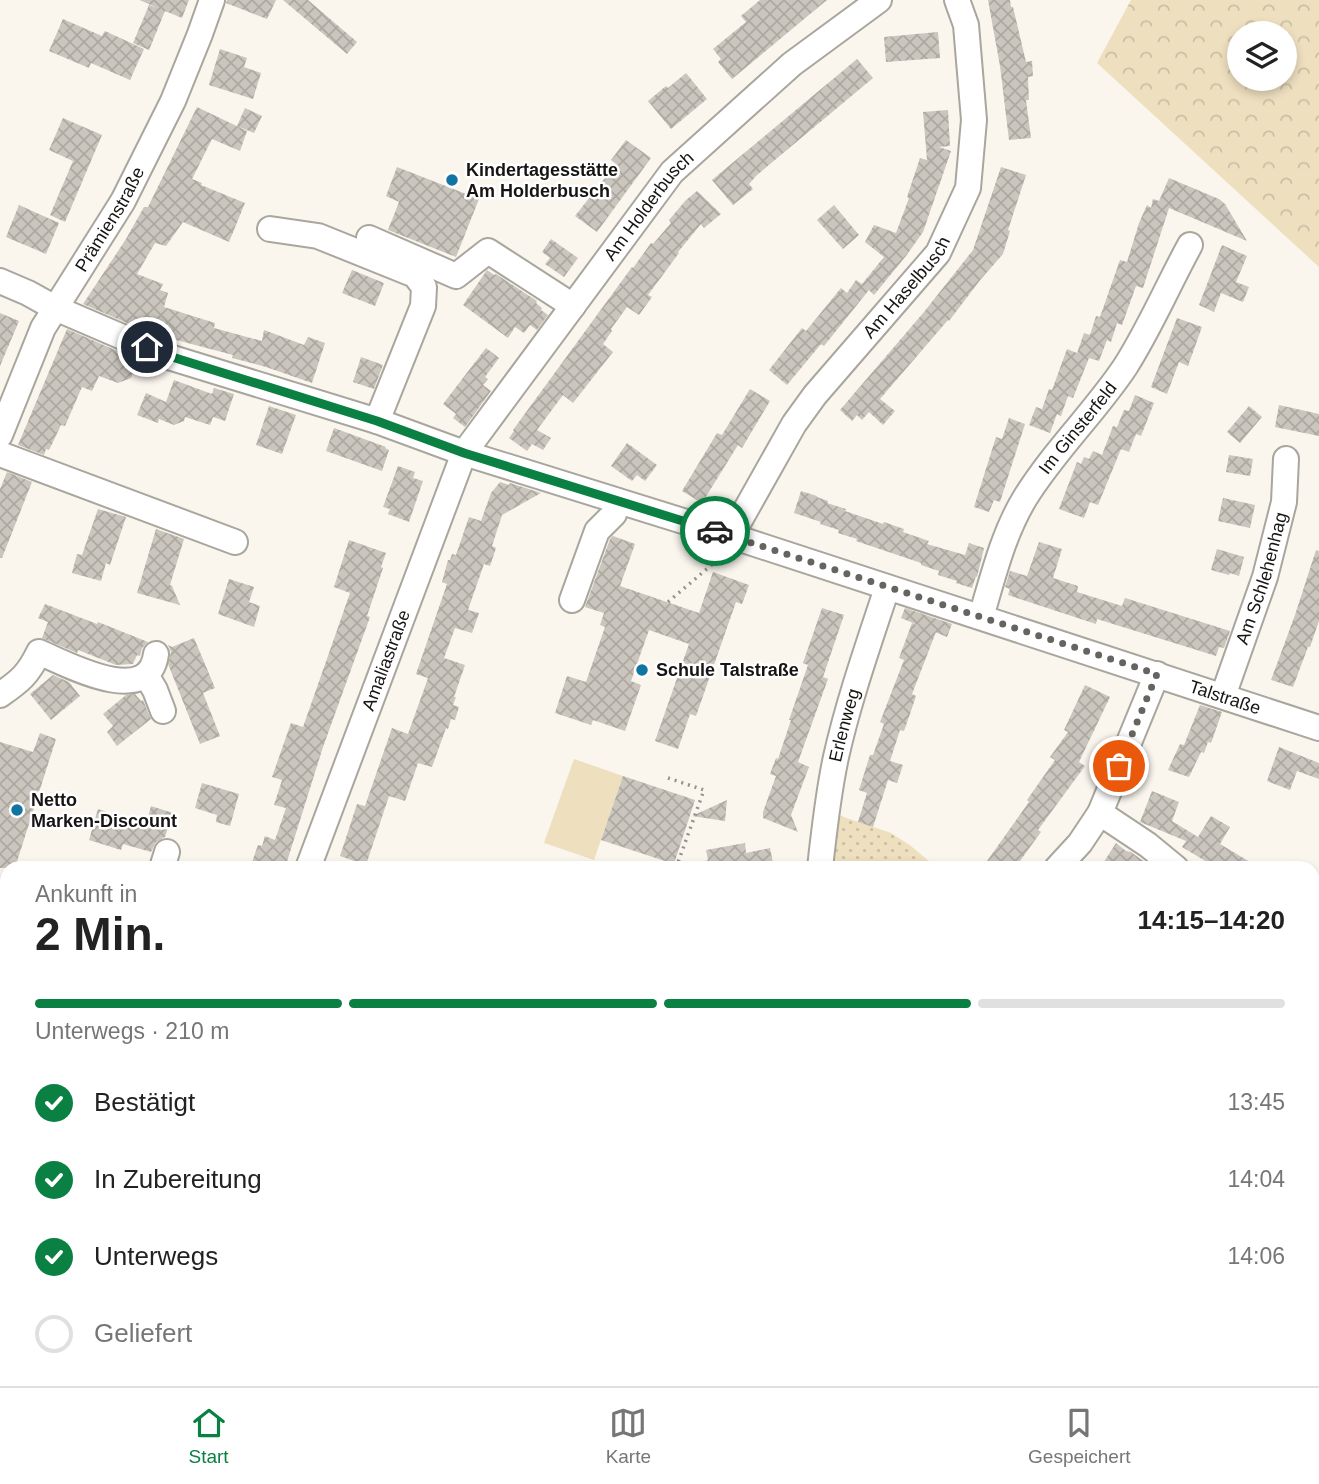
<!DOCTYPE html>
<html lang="de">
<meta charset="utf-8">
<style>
:root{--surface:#fff;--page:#f6f6f6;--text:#222;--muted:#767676;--line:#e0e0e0;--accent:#0b8043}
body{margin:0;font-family:Helvetica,sans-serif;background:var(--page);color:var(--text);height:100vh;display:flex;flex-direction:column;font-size:26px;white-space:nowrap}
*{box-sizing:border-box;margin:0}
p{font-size:23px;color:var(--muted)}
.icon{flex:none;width:38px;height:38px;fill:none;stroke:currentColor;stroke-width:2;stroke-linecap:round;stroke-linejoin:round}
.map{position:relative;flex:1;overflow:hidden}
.sheet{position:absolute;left:0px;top:861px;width:1320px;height:525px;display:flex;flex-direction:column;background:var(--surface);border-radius:21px 21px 0 0;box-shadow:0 4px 10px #0003}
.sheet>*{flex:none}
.controls{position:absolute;left:1227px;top:21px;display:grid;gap:14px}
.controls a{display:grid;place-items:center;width:70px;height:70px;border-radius:50%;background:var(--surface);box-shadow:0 4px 10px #0003;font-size:35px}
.pin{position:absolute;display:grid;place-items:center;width:60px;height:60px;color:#fff;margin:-30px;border:4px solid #fff;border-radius:50%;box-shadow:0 2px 7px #0007}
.courier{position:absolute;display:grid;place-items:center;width:70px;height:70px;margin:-35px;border:5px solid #0b8043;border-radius:50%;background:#fff;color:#222;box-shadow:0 2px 9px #0007}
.overview em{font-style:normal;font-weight:600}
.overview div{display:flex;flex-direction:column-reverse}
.overview{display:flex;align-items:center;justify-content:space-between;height:119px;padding:0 35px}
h1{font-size:46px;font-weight:600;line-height:52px}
.bar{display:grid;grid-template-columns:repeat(4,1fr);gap:10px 7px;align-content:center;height:84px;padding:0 35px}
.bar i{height:9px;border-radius:5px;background:var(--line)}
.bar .current{background:var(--accent)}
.bar p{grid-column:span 4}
ol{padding:0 35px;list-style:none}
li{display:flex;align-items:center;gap:21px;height:77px}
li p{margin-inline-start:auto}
li .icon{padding:7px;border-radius:50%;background:var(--accent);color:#fff;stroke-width:4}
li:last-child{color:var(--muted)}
li i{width:38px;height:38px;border:4px solid var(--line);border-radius:50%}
.menu{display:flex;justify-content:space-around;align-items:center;height:98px;border-top:2px solid var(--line);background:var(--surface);font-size:19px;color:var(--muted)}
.menu a{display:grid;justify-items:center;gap:4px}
.menu .current{color:var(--accent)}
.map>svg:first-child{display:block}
.green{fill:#eedfbf}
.forest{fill:url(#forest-crowns);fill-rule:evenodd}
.cemetery{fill:url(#cemetery-stones)}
.park{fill:url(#park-dots)}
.building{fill:url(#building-cross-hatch)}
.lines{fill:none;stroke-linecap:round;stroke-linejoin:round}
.minor-casing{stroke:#a9a69e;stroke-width:28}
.path{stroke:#95928c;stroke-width:3.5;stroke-dasharray:2 5;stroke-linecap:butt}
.minor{stroke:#fff;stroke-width:24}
.done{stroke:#666460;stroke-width:7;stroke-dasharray:0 12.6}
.route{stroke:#0b8043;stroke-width:9}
.poi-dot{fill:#1174a1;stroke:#fff;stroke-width:2.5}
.labels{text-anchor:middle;stroke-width:5;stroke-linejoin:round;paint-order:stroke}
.poi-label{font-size:18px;font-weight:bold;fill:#171513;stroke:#fff;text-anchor:start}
.street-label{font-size:18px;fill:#171513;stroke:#fff}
</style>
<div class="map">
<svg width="1319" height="1386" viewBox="0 0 1319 1386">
<defs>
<pattern id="forest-crowns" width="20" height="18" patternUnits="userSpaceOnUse" patternTransform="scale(1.75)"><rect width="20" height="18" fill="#eedfbf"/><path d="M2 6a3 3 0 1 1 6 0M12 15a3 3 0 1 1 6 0" fill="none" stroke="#cbbea3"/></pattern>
<pattern id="cemetery-stones" width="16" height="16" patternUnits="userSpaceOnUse" patternTransform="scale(1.75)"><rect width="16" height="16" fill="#eedfbf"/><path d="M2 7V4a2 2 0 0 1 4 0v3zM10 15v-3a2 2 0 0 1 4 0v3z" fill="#cbbea3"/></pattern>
<pattern id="park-dots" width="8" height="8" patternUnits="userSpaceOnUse" patternTransform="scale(1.75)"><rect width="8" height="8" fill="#eedfbf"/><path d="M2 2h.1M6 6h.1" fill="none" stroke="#cbbea3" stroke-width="1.8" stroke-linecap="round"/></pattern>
<pattern id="building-cross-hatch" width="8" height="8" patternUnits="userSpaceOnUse" patternTransform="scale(1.75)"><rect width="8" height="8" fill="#cac6be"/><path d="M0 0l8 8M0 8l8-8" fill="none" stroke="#ada9a2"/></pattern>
</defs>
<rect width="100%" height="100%" fill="#faf6ee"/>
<path class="green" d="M574,759l49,17 -29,84 -50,-17z"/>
<path class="forest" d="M1131,0h188v267l-222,-204zM1239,33h45v46h-45z"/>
<path class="cemetery" d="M936,1379h254l-6,7h-240z"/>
<path class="park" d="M838,815l53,18 20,13 26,22h-106z"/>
<path class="building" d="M140,0h49l-7,18 -17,-7 -16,39 -16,-7 16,-38 8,3z
M227,0h49l-9,19 -41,-16z
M283,0h25l49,42 -10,12z
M760,0h67l-95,79 -14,-17 3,-3 -8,-10 33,-27 -5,-6z
M988,0h22l1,7h2l13,55 6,-1 1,15 -5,1 1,23h-3l5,38 -22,2 -9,-74z
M63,19l39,17 3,-5 39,18 -14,31 -39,-17 -2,5 -40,-17z
M938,32l2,26 -54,4 -2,-25z
M220,49l27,9 -3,9 17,6 -8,26 -44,-14z
M857,59l16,19 -116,97 -8,9 4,5 -20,16 -21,-25z
M686,73l21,26 -36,30 -23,-28 18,-15 2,2z
M197,107l50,24 -7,20 -28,-12 -20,40 10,4 -1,2 44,18 -16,39 -46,-20 -17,24 -11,-3 -18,31 26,10 -3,6 8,3 -4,14 51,16 -1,5 48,13 2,-11 40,15 4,-8 17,6 -13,40 -46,-16 -34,-9 1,-3 -83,-22 -67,-29 43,-65 18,-32h4z
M245,108l17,8 -8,17 -17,-7z
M948,110l2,36 -11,1 12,4 -28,81 -17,24 -32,39 -5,-5 -45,56 -3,-2 -34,41 -18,-15 33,-42 4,3 35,-43 6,5 9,-13 6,4 22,-27 -19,-15 9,-17 22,8 13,-35 -2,-1 13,-39 7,2 -4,-48z
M63,118l39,17 -37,87 -15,-7 23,-54 -24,-11z
M626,140l25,18 -54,74 -22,-16 41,-52 -5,-4z
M397,167l82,32 -23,58 -68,-27 11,-28 -13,-6z
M1001,167l25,8 -18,55 2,1 -7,23 -22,25 -32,42 -1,-1 -68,79 15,12 -12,14 -14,-13 -7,8 -5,-5 -5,6 -12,-11 84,-98 49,-62z
M1169,178l50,21 6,5 22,37 -78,-33 -26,80 -7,-2 -14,39 -5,-2 -6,19 -4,-2 -8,21 -10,-3 -16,40 -5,-2 -7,20 -4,-2 -7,19 -21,-8 7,-18 6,2 7,-20 3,1 15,-41 10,4 7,-20 6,2 6,-19 4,1 20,-57 7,2 12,-39 8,-18 4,3 2,-9 6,2z
M697,191l24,23 -17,14 -3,-4 -23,28 1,1 -31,42 4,2 -13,18 -12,-8 -16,22 1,2 -9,13 10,8 -40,51 -10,-8 -26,35 14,8 -8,12 -11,-6 -5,7 -18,-13 5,-7 -1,-1 119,-163 1,1 18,-25 2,1 18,-21 -2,-3 17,-20z
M19,205l40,18 -13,31 -40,-17z
M834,205l25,30 -16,14 -26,-29z
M551,239l27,19 -14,19 -19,-13 5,-6 -8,-6z
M1222,245l25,11 -11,26 13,5 -6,15 -22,-9 -7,19 -15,-7z
M352,270l32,13 -9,23 -33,-13z
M487,270l7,5 2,-1 41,27 -1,2 6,5 -1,2 7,5 -11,15 -7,-5 -6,8 -9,-6 -7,11 -45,-33z
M0,313l19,8 -19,45z
M1177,318l25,9 -14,39 -9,-4 -12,32 -16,-7z
M67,329l71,31 -7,18 -13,5 -19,-7 -7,15 -10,-4 -17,39 -4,-1 -8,17 -4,8 -3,-1 -2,6 -26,-10z
M486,348l13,10 -14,19 3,2 -5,6 8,6 -26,36 -12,-9 3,-4 -13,-10z
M361,357l22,8 -9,24 -21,-7z
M174,380l38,14 2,-6 20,6 -9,27 -12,-4 -3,8 -25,-8 -1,4 -10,4 -15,-6 -1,4 -21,-8 9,-22 20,9z
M750,389l20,12 -28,47 -4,-3 -36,58 -20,-12 35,-58 5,2z
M1135,395l19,8 -13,33 -5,-2 -7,18 -8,-3 -23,56 -8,-3 -6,16 -25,-9 18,-47 4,2 3,-7 5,2 4,-8 9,4 11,-29 4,1 7,-17 5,1z
M1279,405l40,9v22l-44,-9z
M269,406l27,9 -14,39 -26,-9z
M1249,406l13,11 -22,26 -13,-11z
M1009,418l16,6 -25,78 -6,-2 -5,12 -15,-5 22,-70 6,2z
M334,428l52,19 -1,1 4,2 -7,21 -56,-20z
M627,443l30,22 -12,16 -8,-6 -5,6 -21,-15z
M1229,455l24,4 -3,17 -24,-4z
M398,466l17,6 -2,6 10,3 -14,41 -21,-8 2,-5 -7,-2z
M7,472l25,10 -30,76h-2v-69z
M500,482l9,3 1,-2 31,10 -39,22 -10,31 4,2 -6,18 -6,-2 -16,46 11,3 -7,20 -17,-5 -11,30 21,7 -11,32h2l-3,8 6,2 -4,13 -4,-1 -3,10 -2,-1 -14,39 -14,-4 -13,38 -16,-5 -23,69 -26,-9 17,-52 8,2 27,-78 16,6 20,-56 -12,-4 31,-90 -5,-2 6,-22h2l2,-6 4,1 13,-38 12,4 10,-28z
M801,491l16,5v1l11,4 -1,2 19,6 -1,2 38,13 1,-2 20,7 -1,3 26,9 -2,3 38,11 4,-12 15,5 -7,29 -1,-1 -4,12 -16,-5 1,-2 -19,-6 1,-4 -18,-6v-2l-65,-22 1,-2 -19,-6 1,-3 -19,-6 1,-2 -27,-9z
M1223,498l32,7 -5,23 -32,-7z
M98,509l28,8 -16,48 -4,-2 -5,18 -29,-8 5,-19 5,1z
M156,529l28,10 -14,46 2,1 8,19 -43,-12z
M613,536l22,8 -15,42 79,27 14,-41 36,13 -7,19 -6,-2 -40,114 -6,-2 -12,35 -23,-8 34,-97 -40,-14 -18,51 10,4 -16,46 -32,-11 -2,5 -36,-12 12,-37 19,6 19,-55 -5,-2 4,-12 -19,-6 25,-68z
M349,540l37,13 -5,14 2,1 -16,48 3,1 -47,130 -38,121h-14l-19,-6 6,-17 4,1 3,-10 10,4 11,-32 -12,-3 8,-25 -10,-3 19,-54 12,4 47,-134 -16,-6z
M1039,542l23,7 -9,29 25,8 -1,6 45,14 3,-8 105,33 -6,17 -5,-1 -3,9 -119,-37 -1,5 -88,-29 2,-6 -5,-2 5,-16 17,5z
M1217,549l27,8 -5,19 -9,-3 -1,2 -18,-5z
M1316,550l3,1v70l-9,26h-2l-15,40 -22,-7 24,-65z
M229,579l25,8 -5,15 11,4 -6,21 -36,-13z
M45,604l52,20 1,-2 50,20 -6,6 -2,8 -3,-1 -4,9 -17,1 -38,-15 -1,3 -35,-15 6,-16 -10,-4z
M822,608l22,7 -21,62 5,2 -30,83 11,5 -18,48 7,17 -35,-14v-6l13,-36 -6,-2 6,-16 2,1 13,-39h-2l19,-55 -5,-2z
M905,608l47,16 -5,13 -46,-19z
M912,623l24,9 -24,62 4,2 -6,18 -6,17 -4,-1 -10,31 13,4 -6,18 -9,-3 -15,47 -15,-5 9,-29 -8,-3 11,-35h3l11,-31 -4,-2 24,-62 -5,-2z
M194,638l21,50 -12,5 17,43 -20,8 -32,-80 3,-12 -3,-7 4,2z
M53,675l16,7 11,14 -29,24 -21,-26z
M1085,685l25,12 -31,65 6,4 -47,64 3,2 -26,36h-33l47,-66 -2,-2 28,-40 -5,-3 18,-25 -4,-2z
M135,694l6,7 2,-1 8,19 -34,27 -10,-14 6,-6 -10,-12 23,-19z
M1200,705l22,7 -11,31 -3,-1 -4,11 -3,-1 -12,25 -21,-7 12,-26 4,1z
M40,733l16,6 -41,129h-15v-126l33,10z
M1279,747l40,16v16l-22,-8 -7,19 -23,-9z
M623,776l72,24 -21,64 -73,-24z
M202,783l37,11 -9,32 -14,-4 1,-7 -22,-7z
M1152,791l27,11 -7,19 26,16 13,-21 19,11 -10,17 40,24h-43l-35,-21 4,-6 -46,-19z
M727,800l-2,21 -33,-5z
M151,806l22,7 -8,24 -9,5 -5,10 -28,-8 -2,6 -32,-10 9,-31 48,15z
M745,843l1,10 24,-5 3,15 -24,5h-42l-1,-7 2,-1 -2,-10z
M1116,843l10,8 5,1 22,16h-53z"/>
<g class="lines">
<g class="minor-casing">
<g id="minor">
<path d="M270,229l48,7 97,39 9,12 -1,19 -46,115"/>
<path d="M369,238l87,38 32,-25 85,55"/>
<path id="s1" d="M0,281l28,12 27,15 114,49 208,64 87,32 267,83 588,192"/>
<path id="s2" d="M0,435l43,-107 80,-127 50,-100 27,-67 12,-34"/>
<path d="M0,454l235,88"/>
<path id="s3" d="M731,536l63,-112 21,-29 123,-142 30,-65 6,-68 -8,-95 -9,-25"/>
<path d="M572,600l25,-69 17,-17 3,-13"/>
<path id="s4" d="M981,617c12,-40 22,-83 44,-119 29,-47 70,-86 100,-131 25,-39 43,-82 65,-122"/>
<path d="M146,675l9,15 8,21"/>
<path d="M0,695c20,-14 28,-20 39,-43 27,12 110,57 117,2"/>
<path id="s5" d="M1223,696l42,-119 19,-75 2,-43"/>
<path d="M1100,813l48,32 28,23"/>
<path d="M162,868l5,-16"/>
<path id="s6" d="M308,868l156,-415 208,-281 120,-108 87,-64"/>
<path id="s7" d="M820,868c4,-37 8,-74 16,-111 13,-58 33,-114 51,-169"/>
<path d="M1057,868l23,-25 20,-30 57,-139"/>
<path d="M1312,997l7,6"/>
<path d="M0,1007l7,-1"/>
<path d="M0,1173l7,6"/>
<path d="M1312,1265l7,5"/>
<path d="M241,1379l8,7"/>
<path d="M745,1379l9,7"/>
<path d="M617,1386l6,-7"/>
<path d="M819,1386l7,-7"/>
<path d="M1199,1386l6,-7"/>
</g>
</g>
<path class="path" d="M668,602l54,-46
M668,778l36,12 -28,78
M1053,1379l8,7
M1145,1386l6,-7"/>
<use href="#minor" class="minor"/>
</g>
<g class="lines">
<path class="done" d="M715,531l442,143 -38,92"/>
<path class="route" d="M147,347l22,9 208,65 87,32 251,78"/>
</g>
<g class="poi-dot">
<circle cx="452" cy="180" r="7"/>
<circle cx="642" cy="670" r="7"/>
<circle cx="17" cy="810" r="7"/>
</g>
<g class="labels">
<g class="poi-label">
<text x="466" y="176">Kindertagesstätte<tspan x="466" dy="21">Am Holderbusch</tspan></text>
<text x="656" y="676">Schule Talstraße</text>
<text x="31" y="806">Netto<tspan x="31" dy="21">Marken-Discount</tspan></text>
</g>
<g class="street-label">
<text dy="6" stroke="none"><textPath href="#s6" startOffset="752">Am Holderbusch</textPath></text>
<text dy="6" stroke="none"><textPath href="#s2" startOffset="243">Prämienstraße</textPath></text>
<text dy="6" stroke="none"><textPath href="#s3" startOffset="306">Am Haselbusch</textPath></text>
<text dy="6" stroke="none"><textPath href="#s4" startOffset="215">Im Ginsterfeld</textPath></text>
<text dy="6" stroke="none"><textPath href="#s5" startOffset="124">Am Schlehenhag</textPath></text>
<text dy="6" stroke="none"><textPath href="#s6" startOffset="222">Amaliastraße</textPath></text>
<text dy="6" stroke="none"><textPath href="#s1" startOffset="1295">Talstraße</textPath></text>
<text dy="6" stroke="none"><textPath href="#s7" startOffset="145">Erlenweg</textPath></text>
</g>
</g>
</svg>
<div class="controls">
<a><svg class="icon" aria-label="layers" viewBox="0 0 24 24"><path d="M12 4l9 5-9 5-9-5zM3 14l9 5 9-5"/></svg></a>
</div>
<div class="pin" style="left:1119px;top:766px;background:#ea580c"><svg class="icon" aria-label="bag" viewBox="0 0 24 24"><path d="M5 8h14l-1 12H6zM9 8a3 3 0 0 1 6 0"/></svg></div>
<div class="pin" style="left:147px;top:347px;background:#1f2937"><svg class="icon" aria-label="home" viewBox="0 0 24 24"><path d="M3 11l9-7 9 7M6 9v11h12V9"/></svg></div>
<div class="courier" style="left:715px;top:531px"><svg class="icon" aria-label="car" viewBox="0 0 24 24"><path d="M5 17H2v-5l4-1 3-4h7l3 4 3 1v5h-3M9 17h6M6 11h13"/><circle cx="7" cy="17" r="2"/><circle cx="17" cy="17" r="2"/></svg></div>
<section class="sheet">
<div class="overview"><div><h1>2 Min.</h1><p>Ankunft in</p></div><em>14:15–14:20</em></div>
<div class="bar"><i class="current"></i><i class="current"></i><i class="current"></i><i></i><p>Unterwegs · 210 m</p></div>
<ol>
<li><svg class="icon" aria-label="check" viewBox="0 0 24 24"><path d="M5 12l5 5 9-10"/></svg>Bestätigt<p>13:45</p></li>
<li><svg class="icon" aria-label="check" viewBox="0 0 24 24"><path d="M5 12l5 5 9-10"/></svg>In Zubereitung<p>14:04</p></li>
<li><svg class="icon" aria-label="check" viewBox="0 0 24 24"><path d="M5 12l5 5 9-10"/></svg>Unterwegs<p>14:06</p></li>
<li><i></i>Geliefert</li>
</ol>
</section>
</div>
<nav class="menu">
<a class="current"><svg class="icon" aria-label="home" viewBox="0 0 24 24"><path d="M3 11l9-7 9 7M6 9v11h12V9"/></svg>Start</a>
<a><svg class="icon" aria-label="map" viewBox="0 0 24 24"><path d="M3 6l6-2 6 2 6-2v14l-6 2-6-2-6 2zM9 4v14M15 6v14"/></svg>Karte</a>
<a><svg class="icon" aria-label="saved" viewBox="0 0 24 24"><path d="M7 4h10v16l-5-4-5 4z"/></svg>Gespeichert</a>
</nav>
